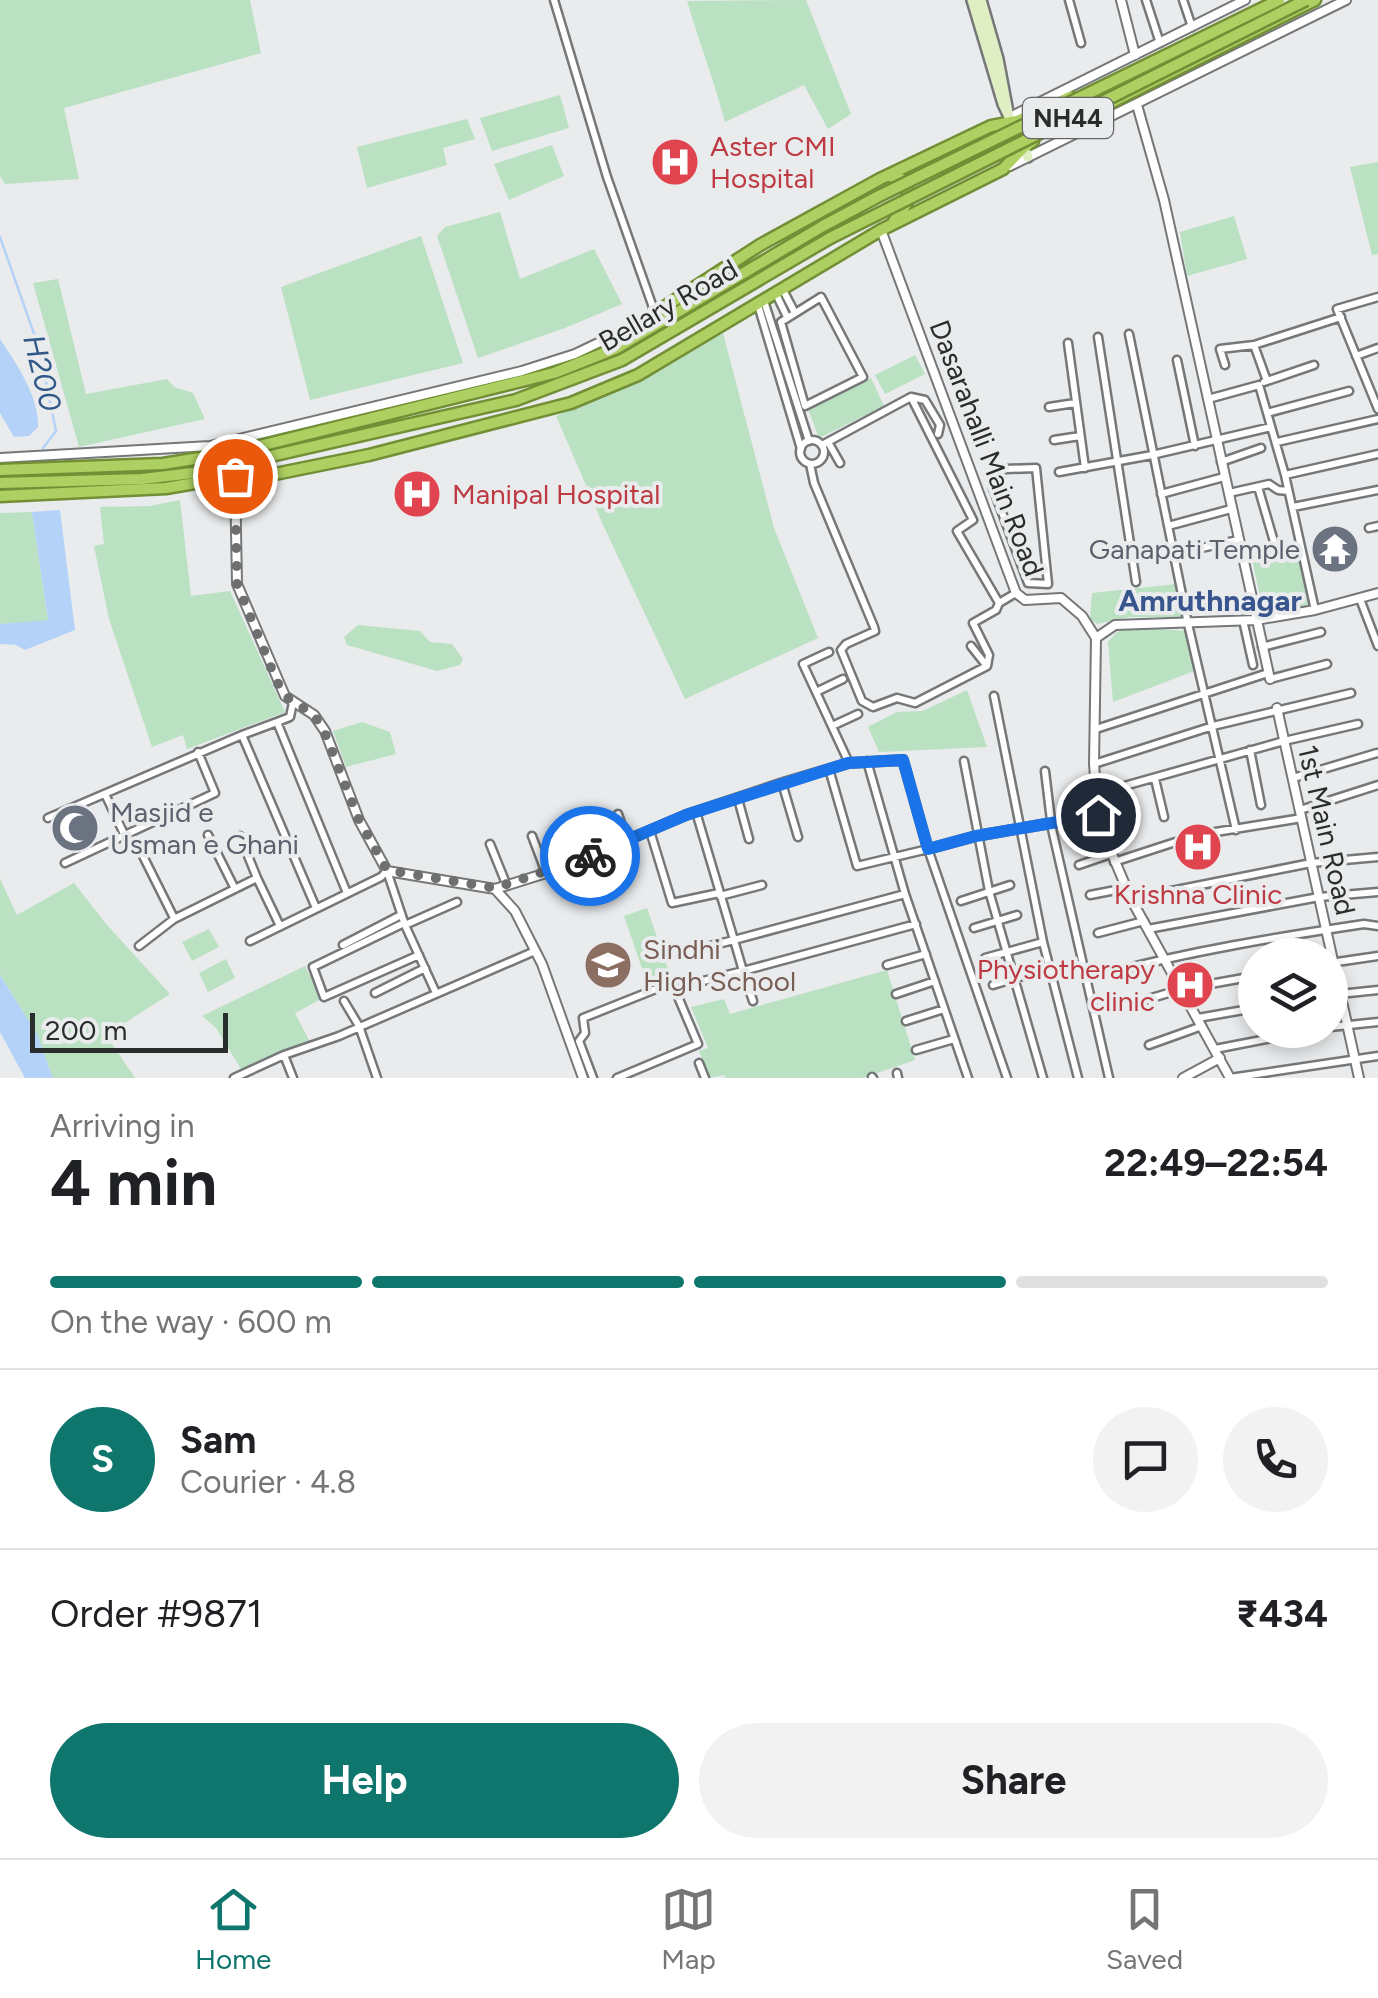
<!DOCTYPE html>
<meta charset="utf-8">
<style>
:root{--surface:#fff;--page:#f2f2f2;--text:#202124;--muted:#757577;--line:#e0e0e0;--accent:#0f766e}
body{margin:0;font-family:Figtree,sans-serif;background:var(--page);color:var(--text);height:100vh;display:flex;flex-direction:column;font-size:38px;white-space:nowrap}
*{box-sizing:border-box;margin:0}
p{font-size:32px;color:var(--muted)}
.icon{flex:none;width:55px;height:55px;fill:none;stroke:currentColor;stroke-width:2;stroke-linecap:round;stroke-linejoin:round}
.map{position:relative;height:1078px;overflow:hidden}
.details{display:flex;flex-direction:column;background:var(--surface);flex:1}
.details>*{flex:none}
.tools{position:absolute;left:1238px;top:938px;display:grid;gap:20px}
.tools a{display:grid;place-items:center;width:110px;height:110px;border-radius:50%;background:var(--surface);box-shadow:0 5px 15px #0003;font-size:50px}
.scale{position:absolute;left:30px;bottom:25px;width:198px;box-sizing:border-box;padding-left:10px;border:5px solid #2b2c2c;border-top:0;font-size:28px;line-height:35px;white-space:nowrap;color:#2b2c2c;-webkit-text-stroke:8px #e9ebed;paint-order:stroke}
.pin{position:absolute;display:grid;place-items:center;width:85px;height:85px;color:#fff;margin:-42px;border:5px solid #fff;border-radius:50%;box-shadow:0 2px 10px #0007}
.courier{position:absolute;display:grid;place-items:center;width:100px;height:100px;margin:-50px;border:8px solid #1a73e8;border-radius:50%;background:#fff;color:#222;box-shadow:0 2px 12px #0007}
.headline em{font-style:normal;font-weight:700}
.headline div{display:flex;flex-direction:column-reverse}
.headline{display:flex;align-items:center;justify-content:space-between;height:170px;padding:0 50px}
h1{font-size:65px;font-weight:700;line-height:75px}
.bar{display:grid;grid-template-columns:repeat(4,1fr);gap:15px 10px;align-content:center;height:120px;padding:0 50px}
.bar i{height:12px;border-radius:8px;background:var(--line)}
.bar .on{background:var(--accent)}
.bar p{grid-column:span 4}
.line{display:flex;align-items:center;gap:25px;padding:0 50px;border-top:2px solid var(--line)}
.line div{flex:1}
.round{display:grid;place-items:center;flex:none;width:105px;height:105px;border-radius:52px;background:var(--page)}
.primary-button{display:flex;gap:20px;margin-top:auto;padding:20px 50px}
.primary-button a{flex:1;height:115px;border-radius:60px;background:var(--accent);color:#fff;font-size:40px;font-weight:700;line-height:115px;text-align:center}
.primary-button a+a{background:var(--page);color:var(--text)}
.tabs{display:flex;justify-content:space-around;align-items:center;height:140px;border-top:2px solid var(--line);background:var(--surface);font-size:28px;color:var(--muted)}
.tabs a{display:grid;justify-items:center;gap:5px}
.tabs .on{color:var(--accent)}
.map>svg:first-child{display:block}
.green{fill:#bae1c2}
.water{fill:#b4d2f8}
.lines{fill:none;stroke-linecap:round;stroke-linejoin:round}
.stream{stroke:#b4d2f8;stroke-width:2.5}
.minor-casing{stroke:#757778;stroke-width:11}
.tertiary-casing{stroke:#757778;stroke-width:12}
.secondary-casing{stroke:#757778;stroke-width:14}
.trunk-casing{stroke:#728f36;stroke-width:15}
.minor{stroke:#fff;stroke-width:6}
.tertiary{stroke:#fff;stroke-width:8}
.secondary{stroke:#e0eec4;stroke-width:9}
.trunk{stroke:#aed062;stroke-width:10}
.trunk-bridge-casing{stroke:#728f36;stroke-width:15;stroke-linecap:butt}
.trunk-bridge{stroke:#aed062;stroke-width:10}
.done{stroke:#6e6f70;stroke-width:10;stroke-dasharray:0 18}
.route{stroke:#1a73e8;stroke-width:12}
.labels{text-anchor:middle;stroke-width:8;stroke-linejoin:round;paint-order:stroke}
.shield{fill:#e9ebed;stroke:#646566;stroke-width:2.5}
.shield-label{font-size:25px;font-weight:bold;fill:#2b2c2c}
.health-label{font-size:28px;fill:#be3a42;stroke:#e9ebed;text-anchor:start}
.street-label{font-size:28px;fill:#2b2c2c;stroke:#e9ebed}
.worship-label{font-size:28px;fill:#5b616d;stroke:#e9ebed;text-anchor:end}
.education-label{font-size:28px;fill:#785e54;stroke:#e9ebed;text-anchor:start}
.water-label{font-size:30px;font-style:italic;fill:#305889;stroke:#e9ebed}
.neighbourhood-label{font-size:30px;font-weight:bold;fill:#38558e;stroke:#e9ebed}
</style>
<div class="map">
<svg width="1378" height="1078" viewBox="0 0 1378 1078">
<rect width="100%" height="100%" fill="#e9ebed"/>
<path class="green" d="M0,0h250l11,53 -197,55 15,71 -74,5 -5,-8z
M806,0l45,114 -23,15 -24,-44 -79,37c-11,-42 -26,-80 -38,-121z
M560,95l9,33 -77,23 -12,-33z
M467,119l8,20 -32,9 4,17 -80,23 -10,-41z
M552,145l12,31 -55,24 -15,-36z
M1378,162v92l-6,1 -22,-88z
M500,212l20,67 74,-30 28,55 -57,24 -87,30 -41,-122 8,-9z
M1234,216l13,43 -60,17 -7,-44z
M421,236l42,127 -153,37 -29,-113z
M58,279l28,115 81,-15 7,8 19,6 12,26 -126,28 -46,-164z
M723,333l51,195 44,110 -133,61 -81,-172 -48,-111 81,-34z
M915,355l10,19 -40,20 -10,-19z
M871,378l13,28 -65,32 -11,-29z
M180,500l11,96 39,-5 55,121 -98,37 -4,-14 -31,12 -43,-128 -15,-73 10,-2 -4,-37 50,-1z
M32,512l16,109 -48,3v-111z
M1298,544l14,62 -48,10 -13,-62z
M1176,584l7,33h-54l-32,7 -7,-5 2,-26z
M358,625l62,6 10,11 22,2 11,15 -3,6 -23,6 -90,-26 -3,-8z
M1131,627l54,4 12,39 -84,32 -5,-60 9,-10z
M967,690l20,57 -108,5 -11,-25 29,-15 26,-1z
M362,722l28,10 6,22 -50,13 -13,-36z
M0,879l17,36 57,-32 33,42 63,69 -64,41 29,43h-82l-16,-44 -37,-59z
M647,908l22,64 -23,8 -22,-64z
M209,929l10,18 -27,14 -10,-19z
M226,959l9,19 -27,14 -9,-19z
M305,966l16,33 -26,14 15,29 -69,27 -25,-41 -14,-12z
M887,970l28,90 -52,18h-137l-2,-3 -15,3 -10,-27 9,-3 -17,-41 33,-8 6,15z"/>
<path class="water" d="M0,339c16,24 39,57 38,88l-9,9 -15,1 -14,-24z
M60,510l15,120 -50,20 -9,-5 -16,-1v-20l48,-4 -16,-108z
M0,975l37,59 16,44h-28l-25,-46z"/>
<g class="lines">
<path class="stream" d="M0,237l39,111 17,83 -13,17"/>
<g class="minor-casing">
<path id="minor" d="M554,0l53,177 48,136
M1069,0l12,43
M1146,0l14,43
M1183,0l9,27
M783,290l12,23
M776,294l11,23
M821,297l42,80 -58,29 -24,-84z
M1378,297l-41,12 41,100
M764,301l45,140
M758,305l43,144
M1129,334l59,290 48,206
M1098,337l38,245
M1068,343l17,125
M1356,356l22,-8
M1177,360l18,86
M1225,365l-5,-16 34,-4
M1267,381l-13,-36 87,-28
M1264,382l50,-17
M911,397l14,3 15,25 -2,9
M1208,399l51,-14 26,90 30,135
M1049,407l26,-4
M1267,413l82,-22
M1054,440l26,-4
M800 452a12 12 0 1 1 24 0a12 12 0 1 1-24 0Z
M828,442l12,21
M1277,442l101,-23
M1221,462l40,-14
M810,464l4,19 60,144 1,4 -29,13 -5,6 21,51 11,6 24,-9 18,5 72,-37 2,-11 -16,-32 23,-13 3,-7 -42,-72 16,-11 -62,-123 -89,48
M1036,468l12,116 -20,-1 -35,-95 1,-14 12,-5z
M1059,472l93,-17 119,-28
M1285,475l93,-21
M1258,487l17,58
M1229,493l40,-9 9,6 10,1
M1161,494l63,-17
M1293,507l85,-17
M1168,526l63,-17
M1369,528l9,-2
M1174,554l64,-14
M1360,599l18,47
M999,603l17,-10
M1243,620l10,45
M971,646l15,19
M1262,647l59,-15
M829,652l-26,12 46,99
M1270,679l57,-15
M816,692l27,-13
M994,696l49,246 35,136
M293,702l-3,15 -13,5 70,171
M277,722l-35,13 74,173
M832,726l26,-12
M1096,729l172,-56
M1250,750l11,55
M867,761l38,133 63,184
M964,761l25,130 54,187
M1094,764l119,-38 138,-33
M829,769l28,97 71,-17 79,229
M1045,771l7,58 57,249
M1293,778l84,-25
M1155,779l9,38
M782,783l16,54
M105,794l20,42
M1096,794l188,-53 74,-17
M738,799l11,40
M1300,810l78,-25
M696,812l38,128 171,-46
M618,814l9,27
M48,818l194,-83
M576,830l10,28
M650,831l22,72 47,-10
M208,835l27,54
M240,836l17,42
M532,836l14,37
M490,844l17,42
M139,848l35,70
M1114,862l83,-27 105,-17
M65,863l150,-70 -17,-41
M1079,865l32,-11
M1090,895l36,-7
M720,896l42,-11
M1131,899l180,-36 67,-6
M961,901l49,-16
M404,923l-91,44 11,30 95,-42
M405,925l52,-23
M974,928l43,-13
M1148,929l171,-32 59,-5
M1098,933l46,-12
M250,941l131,-64 6,-6 18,54 31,68
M343,945l58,-30
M139,946l35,-27 83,-41 23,48
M678,954l56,-14 9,31 173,-47
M985,958l58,-16
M1330,963l48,-7
M887,965l39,-11
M1105,974c85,-23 172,-37 259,-50l14,2
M699,982l44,-11 10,30
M993,985l39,-12
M375,993l50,-25
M896,994l39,-13
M1330,995l48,-5
M344,1001l15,25 18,52
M1138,1002l44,-13 73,-13
M1198,1018l57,-10
M906,1021l38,-12
M1330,1027l48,-5
M1149,1045l53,-19
M1215,1049l98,-19
M916,1050l38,-11
M284,1055l55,-19 196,-85
M699,1063l6,15
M897,1073l1,5
M872,1077l1,1
M234,1078l50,-23 9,23
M593,1078l-14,-37 6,-8 -2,-15 83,-33h7l25,59 -81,34
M1230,1078l148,-22"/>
</g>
<g class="tertiary-casing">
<path id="tertiary" d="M1121,0l14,55
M1137,105l27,95 106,479
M1011,120l3,-5 231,-115
M1010,166l336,-166
M881,230l135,363 9,7 36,-2 21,18 14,22 -2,126 4,51 9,27 24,57 99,179
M0,458l210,-12 312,-75 53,-17 63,-30
M235,476l2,108 48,112 29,19 11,16 34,89 28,51 108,18 20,22 27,53 41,114
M1096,638l19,-13 141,-5 59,-10 63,-17
M1277,708l82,370
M495,889l64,-20 127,-54 99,-33 64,-19 54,-3 25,89 48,-13 122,-21
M1183,1078l37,-20"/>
</g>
<g class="secondary-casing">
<path id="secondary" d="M972,0l31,104 25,53
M981,0l17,59 10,53"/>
</g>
<g class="trunk-casing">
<path id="trunk" d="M1066,125l249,-125
M888,176l13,3c14,16 5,28 -7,42
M632,339l6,-15 122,-79 120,-66 111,-53 26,-5 53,-24
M0,470l163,-6 68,-11 323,-80 63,-25 206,-122
M0,483l142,-4 59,-7 315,-72 106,-40 208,-122
M0,496l166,-8 69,-12 40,-2 94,-19 202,-52 67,-28 243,-145 122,-61 21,-22 9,-6"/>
</g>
<use href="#minor" class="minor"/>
<use href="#tertiary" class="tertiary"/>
<use href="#secondary" class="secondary"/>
<use href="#trunk" class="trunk"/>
<g class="trunk-bridge-casing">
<path id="trunk-bridge" d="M823,226l56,-30 400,-196
M830,238l476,-238"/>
</g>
<use href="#trunk-bridge" class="trunk-bridge"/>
</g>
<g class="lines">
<path class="done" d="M235,476l2,108 39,96 9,16 29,19 10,16 35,89 28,50 108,18 95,-32"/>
<path class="route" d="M590,856l96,-41 162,-52 55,-3 25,89 48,-13 122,-21"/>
</g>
<defs>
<g id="hospital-disc" transform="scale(2.5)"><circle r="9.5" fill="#e0444e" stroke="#e9ebed"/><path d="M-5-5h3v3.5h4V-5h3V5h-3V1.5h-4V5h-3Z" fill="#fff"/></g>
<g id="temple-disc" transform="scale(2.5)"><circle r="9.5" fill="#6b7280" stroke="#e9ebed"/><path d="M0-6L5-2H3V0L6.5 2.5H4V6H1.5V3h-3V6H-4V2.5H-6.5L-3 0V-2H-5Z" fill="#fff"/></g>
<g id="mosque-disc" transform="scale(2.5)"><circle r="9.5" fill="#6b7280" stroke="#e9ebed"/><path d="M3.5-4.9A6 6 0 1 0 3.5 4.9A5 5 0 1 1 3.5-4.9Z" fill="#fff"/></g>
<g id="school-disc" transform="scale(2.5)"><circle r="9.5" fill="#8d6e63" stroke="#e9ebed"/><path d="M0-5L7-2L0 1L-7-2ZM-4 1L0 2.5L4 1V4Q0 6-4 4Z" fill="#fff"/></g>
</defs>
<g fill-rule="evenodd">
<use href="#hospital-disc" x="675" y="162"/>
<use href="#hospital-disc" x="417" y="494"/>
<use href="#temple-disc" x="1335" y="549"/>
<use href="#mosque-disc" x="75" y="828"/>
<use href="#hospital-disc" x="1198" y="847"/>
<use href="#school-disc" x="608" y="965"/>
<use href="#hospital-disc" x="1190" y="985"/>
</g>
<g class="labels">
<rect class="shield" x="1023" y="98" width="90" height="40" rx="8"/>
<g class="shield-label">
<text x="1068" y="127">NH44</text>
</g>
<g class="health-label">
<text x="710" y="156">Aster CMI<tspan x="710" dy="32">Hospital</tspan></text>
<text x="452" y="504">Manipal Hospital</text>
<text x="1198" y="904" text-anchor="middle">Krishna Clinic</text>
<text x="1155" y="979" text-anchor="end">Physiotherapy<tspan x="1155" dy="32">clinic</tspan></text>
</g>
<g class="street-label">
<text transform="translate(668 305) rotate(-30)" y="10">Bellary Road</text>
<text transform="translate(987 448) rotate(69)" y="10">Dasarahalli Main Road</text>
<text transform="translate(1327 830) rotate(77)" y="10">1st Main Road</text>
</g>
<g class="worship-label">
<text x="1300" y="559">Ganapati Temple</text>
<text x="110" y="822" text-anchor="start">Masjid e<tspan x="110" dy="32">Usman e Ghani</tspan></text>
</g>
<g class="education-label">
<text x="643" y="959">Sindhi<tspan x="643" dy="32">High School</tspan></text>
</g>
<g class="water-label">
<text transform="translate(42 373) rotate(76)" y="10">H200</text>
</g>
<g class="neighbourhood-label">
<text x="1210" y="611">Amruthnagar</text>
</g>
</g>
</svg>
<div class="tools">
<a><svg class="icon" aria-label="layers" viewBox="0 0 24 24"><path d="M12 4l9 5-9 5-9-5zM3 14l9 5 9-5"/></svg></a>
</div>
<div class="scale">200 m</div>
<div class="pin" style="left:235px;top:476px;background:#ea580c"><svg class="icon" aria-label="bag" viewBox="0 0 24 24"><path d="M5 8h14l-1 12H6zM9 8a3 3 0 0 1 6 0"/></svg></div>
<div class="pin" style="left:1098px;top:815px;background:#1f2937"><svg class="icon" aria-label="home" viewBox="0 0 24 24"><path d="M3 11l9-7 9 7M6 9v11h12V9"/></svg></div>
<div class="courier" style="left:590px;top:856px"><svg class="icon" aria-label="bike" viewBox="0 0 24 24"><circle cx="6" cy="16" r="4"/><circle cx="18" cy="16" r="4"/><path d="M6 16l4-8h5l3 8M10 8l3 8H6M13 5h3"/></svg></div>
</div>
<section class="details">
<div class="headline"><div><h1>4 min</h1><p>Arriving in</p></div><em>22:49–22:54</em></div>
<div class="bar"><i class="on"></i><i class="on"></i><i class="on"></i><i></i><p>On the way · 600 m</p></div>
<div class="line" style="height:180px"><b class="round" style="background:var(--accent);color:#fff">S</b><div><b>Sam</b><p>Courier · 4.8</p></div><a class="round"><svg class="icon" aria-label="chat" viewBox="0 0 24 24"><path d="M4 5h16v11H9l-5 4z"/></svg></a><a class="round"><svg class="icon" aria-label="phone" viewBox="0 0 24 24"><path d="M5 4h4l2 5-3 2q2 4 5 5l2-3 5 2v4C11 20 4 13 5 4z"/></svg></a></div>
<div class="line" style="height:130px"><div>Order #9871</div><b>₹434</b></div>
<div class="primary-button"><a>Help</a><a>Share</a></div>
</section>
<nav class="tabs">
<a class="on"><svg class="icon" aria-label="home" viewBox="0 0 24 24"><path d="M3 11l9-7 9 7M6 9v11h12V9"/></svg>Home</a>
<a><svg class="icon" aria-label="map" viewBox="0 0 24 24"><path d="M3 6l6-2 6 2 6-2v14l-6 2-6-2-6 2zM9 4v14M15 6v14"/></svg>Map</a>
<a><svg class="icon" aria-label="saved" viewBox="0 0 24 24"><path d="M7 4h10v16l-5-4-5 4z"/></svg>Saved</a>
</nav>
